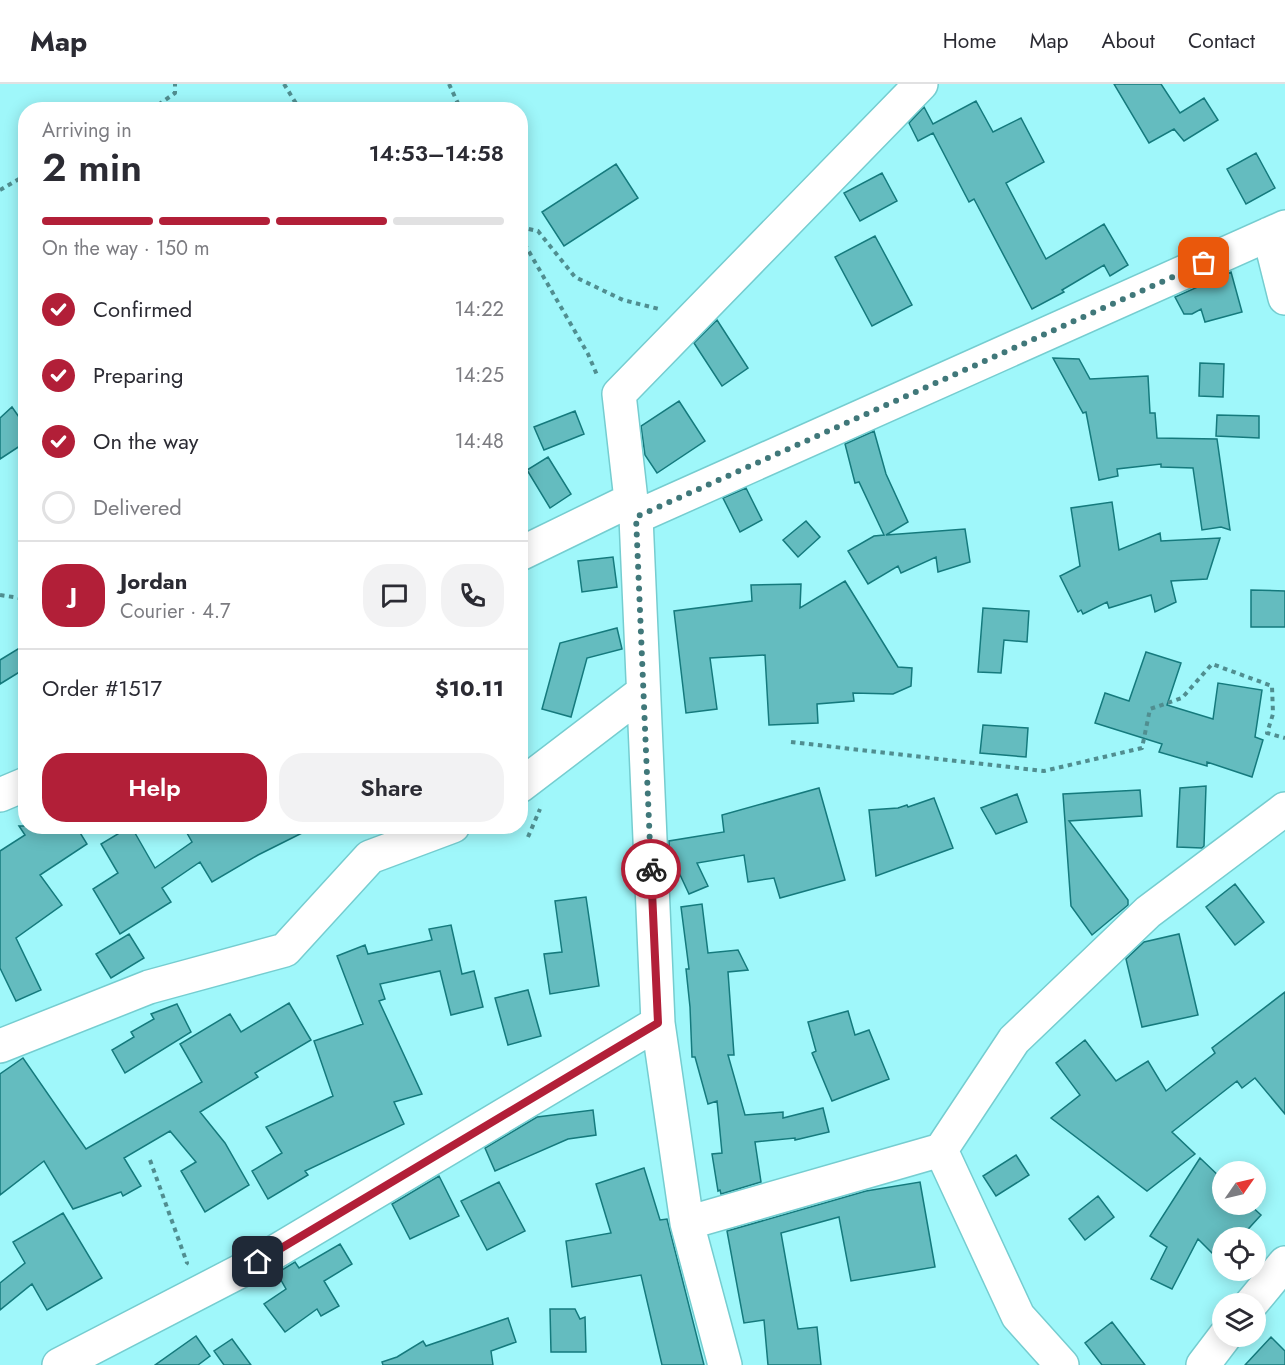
<!DOCTYPE html>
<meta charset="utf-8">
<style>
:root{--surface:#fff;--page:#f2f2f3;--text:#2b2b33;--muted:#7c7c81;--line:#e1e1e2;--accent:#b21f38}
body{margin:0;font-family:Jost,sans-serif;background:var(--page);color:var(--text);height:100vh;display:flex;flex-direction:column;font-size:22px;white-space:nowrap}
*{box-sizing:border-box;margin:0}
p{font-size:20px;color:var(--muted)}
.icon{flex:none;width:33px;height:33px;fill:none;stroke:currentColor;stroke-width:2;stroke-linecap:round;stroke-linejoin:round}
.map{position:relative;flex:1;overflow:hidden}
.side{position:absolute;left:18px;top:18px;width:510px;height:732px;display:flex;flex-direction:column;background:var(--surface);border-radius:24px;box-shadow:0 3px 15px #0003}
.side>*{flex:none}
.needle{width:39px;rotate:56deg}
.buttons{position:absolute;left:1212px;top:1077px;display:grid;gap:12px}
.buttons a{display:grid;place-items:center;width:54px;height:54px;border-radius:50%;background:var(--surface);box-shadow:0 3px 15px #0003;font-size:30px}
.pin{position:absolute;display:grid;place-items:center;width:51px;height:51px;color:#fff;margin:-26px;border-radius:12px;box-shadow:0 3px 9px #0006}
.courier{position:absolute;display:grid;place-items:center;width:60px;height:60px;margin:-30px;border:4px solid #b21f38;border-radius:50%;background:#fff;color:#222;box-shadow:0 2px 8px #0007}
.head em{font-style:normal;font-weight:600}
.head div{display:flex;flex-direction:column-reverse}
.head{display:flex;align-items:center;justify-content:space-between;height:102px;padding:0 24px}
h1{font-size:39px;font-weight:600;line-height:45px}
.bar{display:grid;grid-template-columns:repeat(4,1fr);gap:9px 6px;align-content:center;height:72px;padding:0 24px}
.bar i{height:8px;border-radius:4px;background:var(--line)}
.bar .selected{background:var(--accent)}
.bar p{grid-column:span 4}
.line{display:flex;align-items:center;gap:15px;padding:0 24px;border-top:2px solid var(--line)}
.line div{flex:1}
.round{display:grid;place-items:center;flex:none;width:63px;height:63px;border-radius:24px;background:var(--page)}
ol{padding:0 24px;list-style:none}
li{display:flex;align-items:center;gap:18px;height:66px}
li p{margin-inline-start:auto}
li .icon{padding:6px;border-radius:50%;background:var(--accent);color:#fff;stroke-width:4}
li:last-child{color:var(--muted)}
li i{width:33px;height:33px;border:3px solid var(--line);border-radius:50%}
.primary-button{display:flex;gap:12px;margin-top:auto;padding:12px 24px}
.primary-button a{flex:1;height:69px;border-radius:24px;background:var(--accent);color:#fff;font-size:24px;font-weight:600;line-height:69px;text-align:center}
.primary-button a+a{background:var(--page);color:var(--text)}
header{display:flex;align-items:center;gap:36px;box-sizing:border-box;height:84px;padding:0 30px;background:var(--surface);border-bottom:2px solid var(--line)}
header strong{font-size:28px}
nav{display:flex;gap:33px;margin-inline-start:auto;font-size:21px}
.map>svg:first-child{display:block}
.building{fill:#64bcbf;stroke:#157a7d;stroke-width:1.5}
.lines{fill:none;stroke-linecap:round;stroke-linejoin:round}
.minor-casing{stroke:#75cdd0;stroke-width:36}
.path{stroke:#508e90;stroke-width:4;stroke-dasharray:4.5 4.5;stroke-linecap:butt}
.minor{stroke:#fff;stroke-width:33}
.done{stroke:#40787a;stroke-width:6;stroke-dasharray:0 10.8}
.route{stroke:#b21f38;stroke-width:8}
</style>
<header>
<strong>Map</strong>
<nav><a>Home</a><a>Map</a><a>About</a><a>Contact</a></nav>
</header>
<div class="map">
<svg width="1285" height="1281" viewBox="0 0 1285 1281">
<rect width="100%" height="100%" fill="#9ff7fa"/>
<path class="building" d="M1114,0h47l19,29 24,-15 14,22 -34,21 -10,-12 -25,14z
M976,17l17,31 28,-14 23,44 -38,21 40,76 58,-35 24,41 -18,11 -6,-11 -42,25 2,2 -32,17 -58,-110 -5,3 -36,-69 -15,8 -9,-18 15,-16 9,17z
M1256,69l19,35 -29,16 -19,-35z
M616,80l22,34 -74,48 -22,-34z
M882,89l15,28 -37,20 -16,-28z
M875,152l37,69 -40,21 -37,-69z
M1231,188l11,40 -37,10 -4,-13 -9,5h-8l-9,-17z
M717,236l31,48 -26,18 -28,-43z
M1053,274l26,1 11,20 58,-3 2,37h5l2,25 60,1 13,91 -9,-3 -19,3 -9,-62 -32,-1v-3l-44,5 1,7 -19,4 -13,-68 -3,1z
M1200,279l24,1 -1,33 -24,-1z
M679,317l26,40 -48,32 -12,-18 -4,-29z
M12,323l14,20v15l-26,17v-41z
M575,327l9,23 -40,16 -10,-23z
M1217,331l42,1v22l-43,-2z
M874,347l12,43 22,48 -22,13 79,-6 5,33 -32,10 -2,-15 -35,16 -3,-7 -30,18 -20,-33 26,-15 10,-1 -25,-53 -4,1 -10,-39z
M548,373l23,37 -21,14 -23,-38z
M746,404l16,32 -22,12 -17,-34z
M1112,418l7,48 41,-17 1,8 59,-3 -13,41 -36,2 5,21 -21,10 -4,-17 -42,13 -2,-6 -24,12 -2,-4 -3,2 -18,-36 20,-10 -9,-58z
M806,437l14,16 -22,20 -15,-17z
M613,473l4,30 -35,5 -4,-31z
M845,497l53,86 14,1 -1,18 -18,8 -40,-1 1,8 -37,3 1,19 -49,2 -4,-70 -55,3 7,51 -31,4 -12,-102 78,-10 -1,-16 50,-1 -1,24z
M1251,506l34,1v36h-34z
M983,524l46,3 -2,31 -23,-2 -3,33 -23,-1z
M617,544l5,21 -35,9 -16,59 -29,-8 18,-66z
M26,560v24l-26,16v-24z
M1146,568l35,11 -14,42 46,14 5,-36 44,7 -7,47 8,3 -11,37 -45,-15v4l-48,-14 3,-8 -67,-21 10,-30 24,8z
M983,641l45,3 -2,29 -46,-4z
M1206,702l-2,60 -2,2 -25,-1 3,-59z
M819,704l26,92 -65,18 -6,-20 -26,4 -4,-27 -47,8 11,23 -19,8 -14,-30 -5,1 -1,-24 55,-9 -2,-17z
M1140,706l2,26 -73,5 59,79v5l-36,30 -21,-29 -8,-112z
M1017,710l10,28 -31,12 -15,-26z
M934,714l19,50 -77,28 -7,-66 29,-2 9,-3 1,2z
M19,742h57l11,18 -47,31 22,30 -46,33 25,52 -25,11 -16,-33v-117l25,-16z
M131,742l24,42 37,-26 -9,-16h133l-58,29 -46,27 -12,-20 -38,26 9,14 -51,32 -27,-45 25,-16 -17,-29z
M1235,800l29,38 -29,23 -29,-38z
M586,813l13,89 -49,8 -6,-40 18,-2 -7,-51z
M702,820l6,49 30,-3 10,20 -20,2 6,83h-6l17,60 38,-3v6l40,-10 6,24 -34,8v-2l-40,4 6,40 -40,12 -1,-4 -2,1 -6,-37 10,-1 -5,-52 -9,3 -13,-47h-3l-2,-50 -4,-38h3l-8,-62z
M451,841l11,49 12,-3 9,36 -32,8 -11,-44 -60,13 5,15 -6,2 43,93 -28,8 10,22 -99,47 3,4 -40,24 -16,-28 30,-18 -16,-26 67,-31 -19,-55 49,-17 -26,-68 28,-11 3,9 64,-14 -3,-11z
M129,850l15,24 -33,20 -15,-24z
M1179,850l19,81 -56,12 -16,-68 18,-17z
M528,906l13,46 -33,9 -13,-47z
M1285,908v122l-30,-36 -13,10 -5,-7 -65,51 23,22 -48,37 -96,-73 29,-23 -24,-32 29,-23 31,41 32,-20 18,30 49,-38 -3,-5z
M289,919l22,37 -56,33 3,4 -58,35 25,31 24,42 -44,27 -24,-41 15,-9 -26,-31 -46,27 17,28 -18,10 -2,-4 -48,17 -29,-48 -44,34v-121l23,-16 63,91 116,-67 -22,-38 50,-30 11,18z
M177,920l14,28 -66,41 -13,-23 22,-13 -3,-5 23,-13 -3,-5z
M848,927l7,24 14,-5 20,49 -57,22 -20,-48 4,-2 -8,-29z
M593,1026l3,25 -28,4 -73,32 -10,-23 52,-31z
M1016,1071l13,20 -33,21 -13,-20z
M1200,1074l22,21v25h27l12,11 -21,23h-18v25l-24,-24 -26,50 -21,-10 16,-32 -17,-11z
M644,1084l16,52 7,-1 37,146h-42l-21,-90 -69,12 -6,-46 45,-8 -15,-49z
M439,1092l20,40 -49,23 -18,-35z
M499,1098l26,49 -38,19 -26,-49z
M920,1098l15,85 -84,14 -12,-64 -58,16 17,96 19,-2 4,38h-53l-4,-45 -20,3 -17,-92 139,-40z
M1098,1112l16,21 -29,23 -16,-21z
M63,1129l39,65 -55,32 -15,-26 -32,26v-27l25,-20 -12,-21z
M340,1160l12,20 -28,17 15,25 -18,10 -4,-7 -32,23 -21,-28 22,-15 -9,-16 18,-11 4,6z
M550,1225h25l5,10 5,-2 1,35h-35z
M508,1234l8,24 -25,9 2,14h-110l-1,-3 15,-5 26,-16 3,5z
M1112,1238l33,43h-43l-17,-22z
M196,1252l14,20 -12,9h-43z
M1271,1253l14,14v14h-40z
M232,1255l19,26h-27l-10,-14z"/>
<g class="lines">
<g class="minor-casing">
<path id="minor" d="M1269,150l16,64
M636,433l649,-290
M520,470l111,-54
M520,702l123,-94
M0,711l26,-11
M0,962l149,-59 136,-37 85,-93 83,-31
M941,1066l77,166 44,49
M687,1139l254,-73 73,-110 134,-128 137,-103
M1251,1220l34,-41
M59,1281l199,-103 400,-239
M725,1281l-38,-142 -29,-200 -22,-506 -5,-17 -12,-106 302,-310
M1203,1281l22,-29"/>
</g>
<path class="path" d="M284,0l16,26
M449,0l12,26
M151,26l24,-17v-9
M0,106l26,-15
M520,143l18,4 37,46 48,23 36,9
M520,152l68,118 9,21
M0,511l26,4
M791,658l253,29 98,-23 8,-39 32,-11 30,-34 60,22 1,28 -6,19 18,5
M528,753l12,-28
M150,1076l37,103 -1,1"/>
<use href="#minor" class="minor"/>
</g>
<g class="lines">
<path class="done" d="M651,785l-15,-352 568,-254"/>
<path class="route" d="M258,1178l400,-239 -7,-154"/>
</g>
</svg>
<div class="buttons">
<a><svg class="needle" viewBox="-14 -14 28 28"><path d="M0-13l5 13h-10z" fill="#e53935"/><path d="M0 13l5-13h-10z" fill="#7c7c81"/></svg></a>
<a><svg class="icon" aria-label="locate" viewBox="0 0 24 24"><circle cx="12" cy="12" r="6"/><path d="M12 2v4M12 18v4M2 12h4M18 12h4"/></svg></a>
<a><svg class="icon" aria-label="layers" viewBox="0 0 24 24"><path d="M12 4l9 5-9 5-9-5zM3 14l9 5 9-5"/></svg></a>
</div>
<div class="pin" style="left:1204px;top:179px;background:#ea580c"><svg class="icon" aria-label="bag" viewBox="0 0 24 24"><path d="M5 8h14l-1 12H6zM9 8a3 3 0 0 1 6 0"/></svg></div>
<div class="pin" style="left:258px;top:1178px;background:#1f2937"><svg class="icon" aria-label="home" viewBox="0 0 24 24"><path d="M3 11l9-7 9 7M6 9v11h12V9"/></svg></div>
<div class="courier" style="left:651px;top:785px"><svg class="icon" aria-label="bike" viewBox="0 0 24 24"><circle cx="6" cy="16" r="4"/><circle cx="18" cy="16" r="4"/><path d="M6 16l4-8h5l3 8M10 8l3 8H6M13 5h3"/></svg></div>
<section class="side">
<div class="head"><div><h1>2 min</h1><p>Arriving in</p></div><em>14:53–14:58</em></div>
<div class="bar"><i class="selected"></i><i class="selected"></i><i class="selected"></i><i></i><p>On the way · 150 m</p></div>
<ol>
<li><svg class="icon" aria-label="check" viewBox="0 0 24 24"><path d="M5 12l5 5 9-10"/></svg>Confirmed<p>14:22</p></li>
<li><svg class="icon" aria-label="check" viewBox="0 0 24 24"><path d="M5 12l5 5 9-10"/></svg>Preparing<p>14:25</p></li>
<li><svg class="icon" aria-label="check" viewBox="0 0 24 24"><path d="M5 12l5 5 9-10"/></svg>On the way<p>14:48</p></li>
<li><i></i>Delivered</li>
</ol>
<div class="line" style="height:108px"><b class="round" style="background:var(--accent);color:#fff">J</b><div><b>Jordan</b><p>Courier · 4.7</p></div><a class="round"><svg class="icon" aria-label="chat" viewBox="0 0 24 24"><path d="M4 5h16v11H9l-5 4z"/></svg></a><a class="round"><svg class="icon" aria-label="phone" viewBox="0 0 24 24"><path d="M5 4h4l2 5-3 2q2 4 5 5l2-3 5 2v4C11 20 4 13 5 4z"/></svg></a></div>
<div class="line" style="height:78px"><div>Order #1517</div><b>$10.11</b></div>
<div class="primary-button"><a>Help</a><a>Share</a></div>
</section>
</div>
